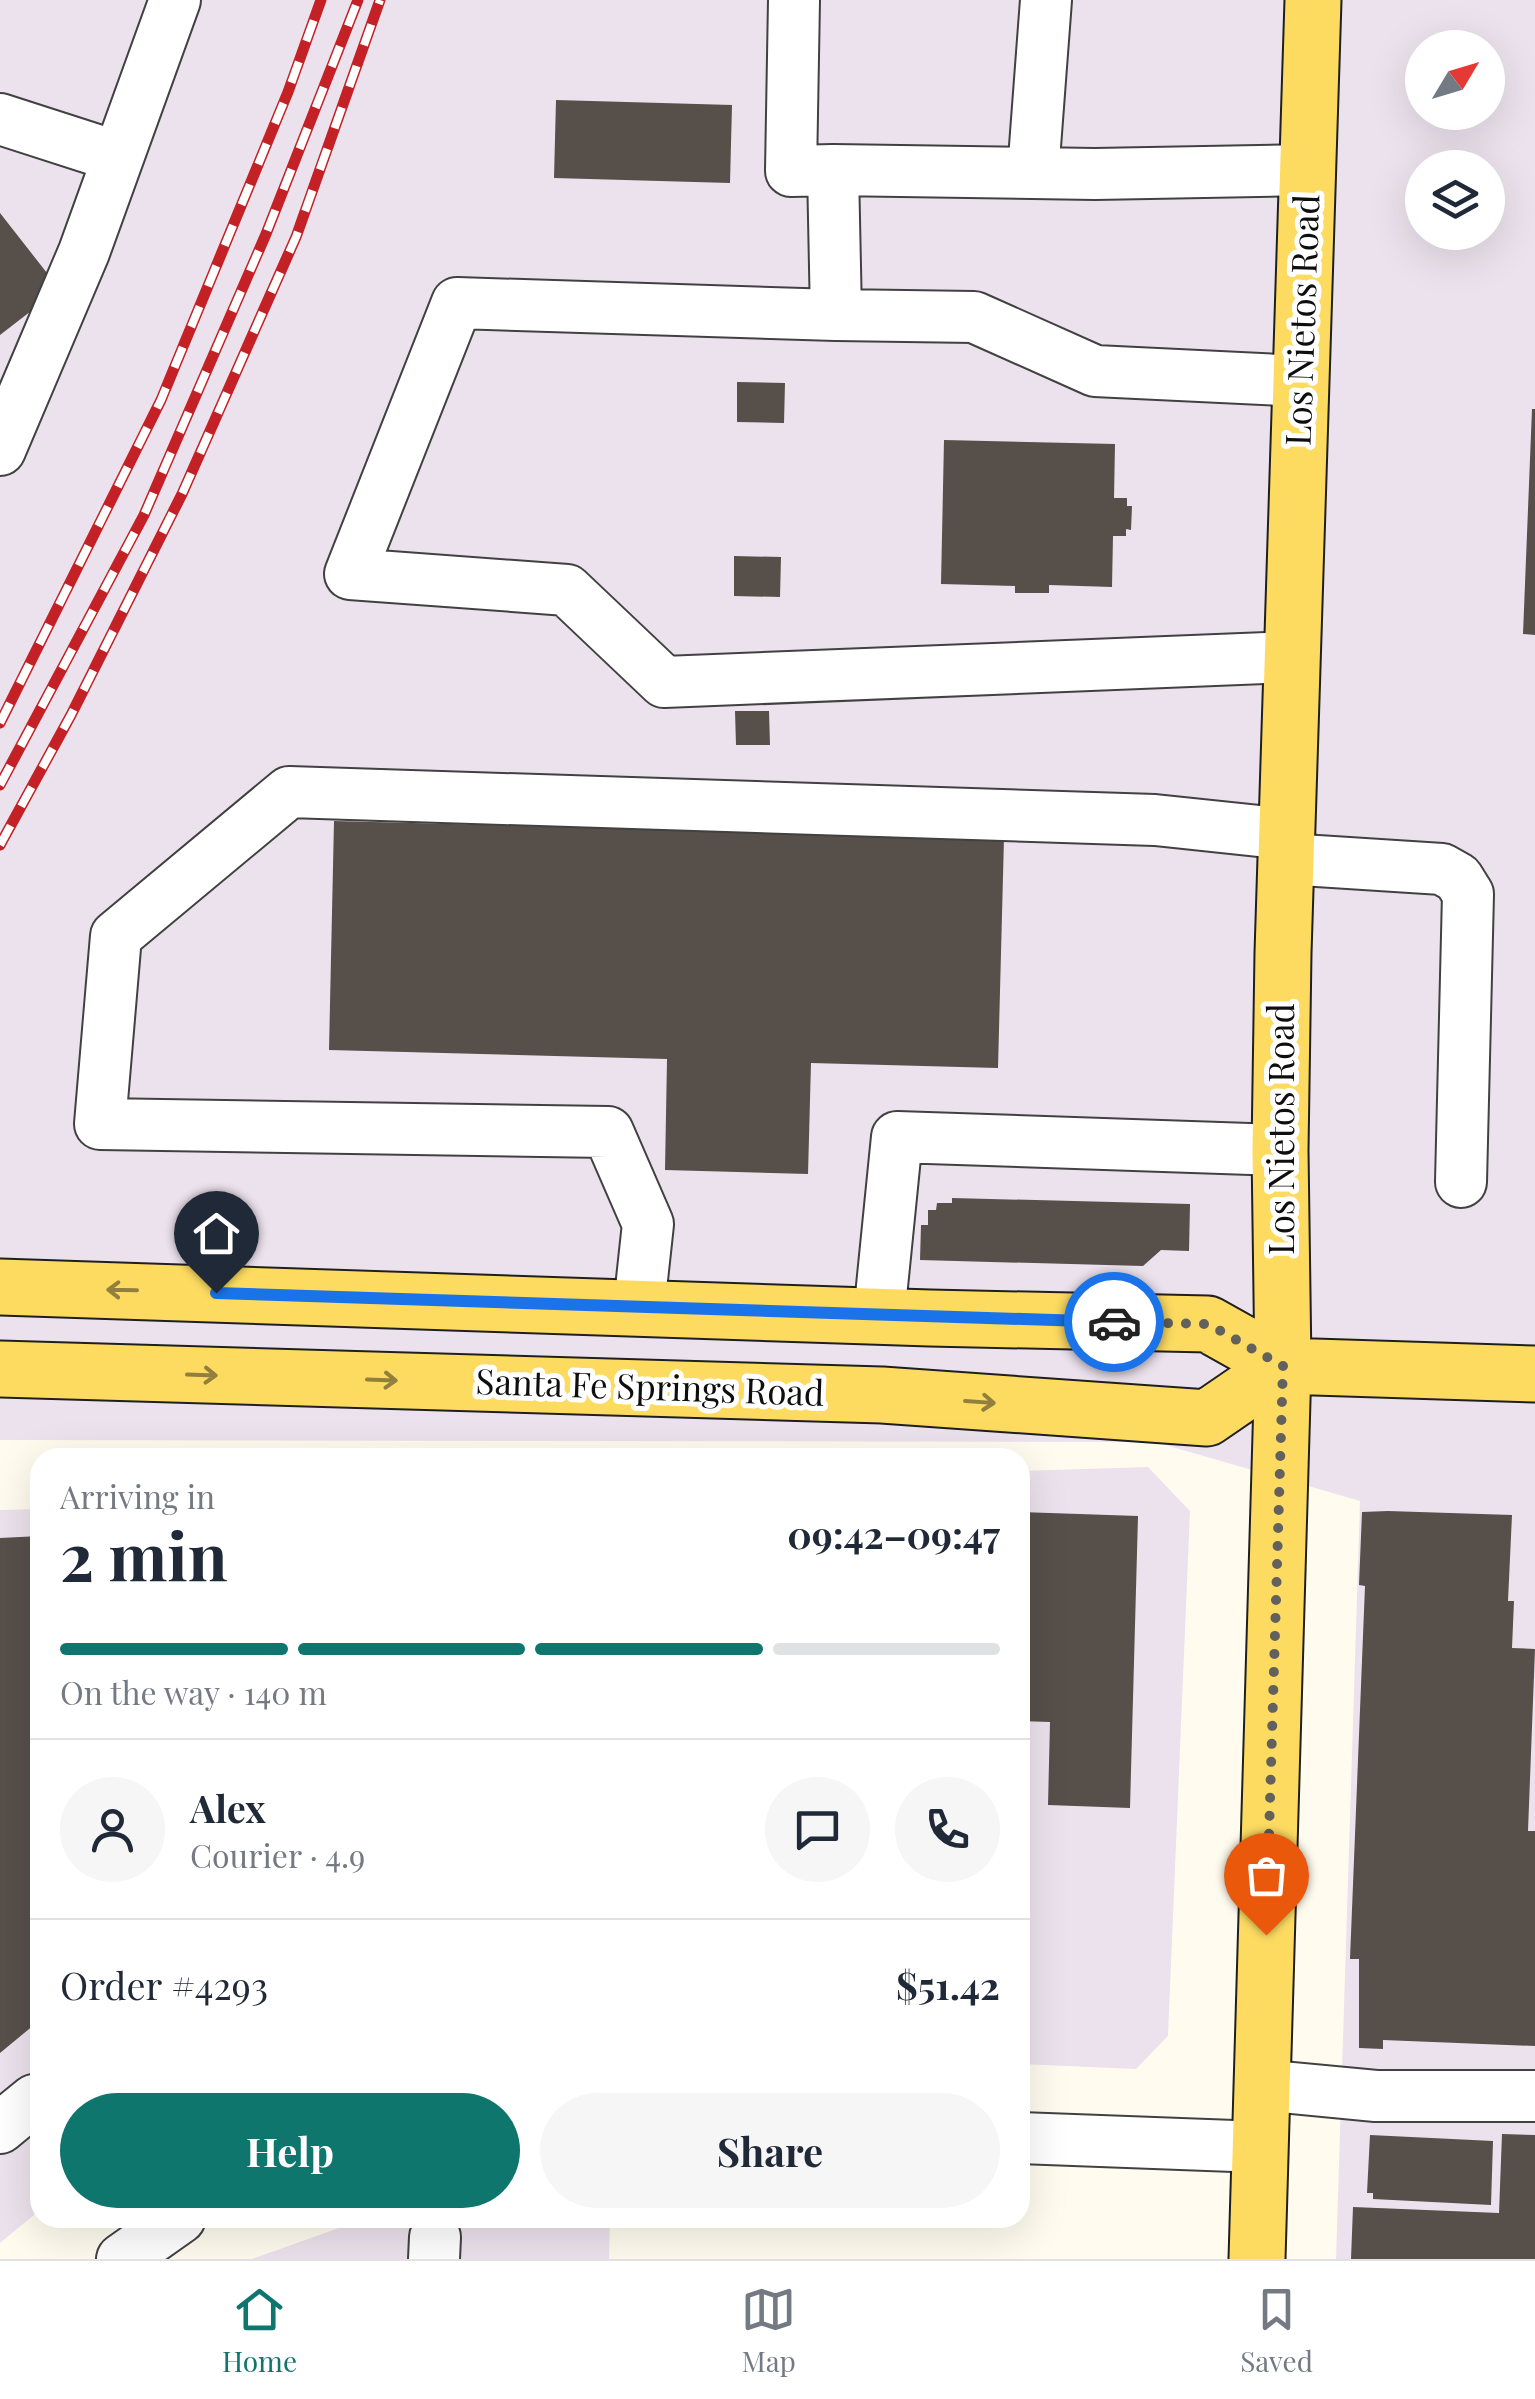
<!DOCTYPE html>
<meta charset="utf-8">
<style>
:root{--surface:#fff;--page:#f6f6f7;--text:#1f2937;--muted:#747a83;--line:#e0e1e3;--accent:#0f766e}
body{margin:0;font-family:"Playfair Display",serif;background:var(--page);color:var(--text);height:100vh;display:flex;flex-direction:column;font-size:38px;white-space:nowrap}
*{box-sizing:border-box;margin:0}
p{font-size:32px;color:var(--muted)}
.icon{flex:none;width:55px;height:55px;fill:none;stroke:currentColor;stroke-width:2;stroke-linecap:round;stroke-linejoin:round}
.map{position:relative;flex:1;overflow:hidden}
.side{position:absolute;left:30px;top:1448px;width:1000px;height:780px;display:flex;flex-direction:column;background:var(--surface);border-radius:30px;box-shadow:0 10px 40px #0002}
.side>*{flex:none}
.needle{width:65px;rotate:52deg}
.buttons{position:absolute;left:1405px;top:30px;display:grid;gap:20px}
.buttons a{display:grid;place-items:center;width:100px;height:100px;border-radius:50%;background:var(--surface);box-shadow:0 10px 40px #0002;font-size:50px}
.pin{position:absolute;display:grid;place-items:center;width:85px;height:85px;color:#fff;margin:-102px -42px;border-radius:50% 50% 50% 0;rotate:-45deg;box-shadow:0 0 10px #0007}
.pin .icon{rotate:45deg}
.courier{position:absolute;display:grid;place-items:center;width:100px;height:100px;margin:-50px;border:8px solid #1a73e8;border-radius:50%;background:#fff;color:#222;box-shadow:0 2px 12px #0007}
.overview em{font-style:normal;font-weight:700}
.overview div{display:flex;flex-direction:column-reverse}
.overview{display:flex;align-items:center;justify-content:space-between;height:170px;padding:0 30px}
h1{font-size:65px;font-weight:700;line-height:75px}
.bar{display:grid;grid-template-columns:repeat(4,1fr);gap:15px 10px;align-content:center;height:120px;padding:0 30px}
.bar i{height:12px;border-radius:8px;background:var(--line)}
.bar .active{background:var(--accent)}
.bar p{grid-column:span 4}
.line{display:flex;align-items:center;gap:25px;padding:0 30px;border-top:2px solid var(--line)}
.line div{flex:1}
.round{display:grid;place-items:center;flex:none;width:105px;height:105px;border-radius:52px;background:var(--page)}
.button{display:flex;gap:20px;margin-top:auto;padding:20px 30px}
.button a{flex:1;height:115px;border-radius:60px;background:var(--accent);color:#fff;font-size:40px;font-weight:700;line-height:115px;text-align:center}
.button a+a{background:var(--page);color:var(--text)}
.menu{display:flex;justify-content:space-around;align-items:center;height:140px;border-top:2px solid var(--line);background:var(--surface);font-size:28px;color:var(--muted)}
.menu a{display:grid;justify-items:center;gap:5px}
.menu .active{color:var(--accent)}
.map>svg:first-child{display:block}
.industrial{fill:#ece2ed;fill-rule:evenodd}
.building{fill:#574f4a}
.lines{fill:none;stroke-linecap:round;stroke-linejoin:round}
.minor-casing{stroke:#414141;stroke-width:54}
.major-casing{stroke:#1f1f1f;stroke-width:59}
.minor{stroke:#fff;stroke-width:50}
.major{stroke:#fddb61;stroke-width:55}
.rail-casing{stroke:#c32125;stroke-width:11}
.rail{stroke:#fff;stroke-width:8;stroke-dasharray:22;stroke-linecap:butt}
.oneway{stroke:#917f3c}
.done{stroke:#62615d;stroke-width:10;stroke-dasharray:0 18}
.route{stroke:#1a73e8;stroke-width:12}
.labels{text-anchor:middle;stroke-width:10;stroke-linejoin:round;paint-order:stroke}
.street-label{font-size:35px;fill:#0e0e0e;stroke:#fff}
</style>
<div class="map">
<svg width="1535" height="2259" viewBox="0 0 1535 2259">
<rect width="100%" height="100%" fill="#fffcef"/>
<path class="industrial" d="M0,0h1535v2259h-199l24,-758 -205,-59 -1155,-2zM1422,48h66v64h-66zM1422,168h66v64h-66z
M1148,1467l42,44 -22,525 -32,33 -116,-5v-593z
M40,1509v701l-40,33v-733z
M367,2218h243l-1,41h-357z"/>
<path class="building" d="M556,100l176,5 -2,78 -176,-5z
M0,213l47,60 -3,28 -44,34z
M737,382l48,1 -1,40 -47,-1z
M1532,409h3v226l-12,-1z
M944,440l171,4 -1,54h13v8h5l-1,24 -5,-1v7h-13l-1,51 -63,-2v8h-34v-7l-74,-2z
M734,556l47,1 -1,40 -46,-1z
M735,711h34l1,34h-34z
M334,821l670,17 -6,230 -187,-5 -3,111 -143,-4 2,-111 -338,-9z
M952,1198l238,6 -1,47 -28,-1 -18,16 -223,-6 1,-35h7v-15h8l1,-7h15z
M1388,1511l124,4 -4,86h6l-2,47 23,1 -7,182h7v215l-152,-6v9l-24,-1v-89h-9l15,-373 -6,-1 3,-73z
M1020,1512l118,4 -8,292 -82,-3 2,-83 -30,-1z
M40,1536v484l-40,33v-515z
M1502,2134l33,1v124h-184l2,-52 146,6z
M1370,2135l123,6 -2,64 -118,-6v-6h-6z"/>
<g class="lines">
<g class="minor-casing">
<path id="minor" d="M794,0l-3,171 42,-1
M0,119l118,38
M1033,173l13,-173
M836,315l138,2 121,54 206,10
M0,450l84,-198 91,-252
M1293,657l-629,25 -97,-92 -217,-16 107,-271 379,12 -3,-145 262,4 213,-4
M1286,859l156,10 16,9 10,16 -7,288
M639,1307l9,-83 -40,-92 -508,-8 16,-188 173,-144 866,28 132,14
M879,1316l18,-179 383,13
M1262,2085l114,11h159
M0,2128l34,-28
M1020,2138l241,9
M122,2259l58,-41
M434,2259l1,-22"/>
</g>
<g class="major-casing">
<path id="major" d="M0,1287l930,31 278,6 75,42 252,8
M0,1369l882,26 325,23 76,-52
M1257,2259l26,-893 -3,-216 3,-197 30,-953"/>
</g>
<use href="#minor" class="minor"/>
<use href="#major" class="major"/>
<g class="rail-casing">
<path id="rail" d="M0,723l161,-323 127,-308 33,-92
M0,785l144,-270 122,-281 92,-234
M0,845l71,-130 111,-221 114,-257 84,-237"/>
</g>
<use href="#rail" class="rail"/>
</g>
<defs><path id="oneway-shaft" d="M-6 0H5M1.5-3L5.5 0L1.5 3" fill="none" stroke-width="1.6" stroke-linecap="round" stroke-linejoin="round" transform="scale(2.5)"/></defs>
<g class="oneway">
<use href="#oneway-shaft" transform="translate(122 1290) rotate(-179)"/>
<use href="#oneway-shaft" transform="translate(202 1375) rotate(2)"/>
<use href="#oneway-shaft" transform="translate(382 1380) rotate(2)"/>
<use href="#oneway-shaft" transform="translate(980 1402) rotate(4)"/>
</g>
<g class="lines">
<path class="done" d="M1114,1322l94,2 75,42 -17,569"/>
<path class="route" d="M216,1293l898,29"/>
</g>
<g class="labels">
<g class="street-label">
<text transform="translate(1303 320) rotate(-88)" y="12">Los Nietos Road</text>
<text transform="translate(1282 1129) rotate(-90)" y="12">Los Nietos Road</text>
<text transform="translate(650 1388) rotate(2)" y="12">Santa Fe Springs Road</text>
</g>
</g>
</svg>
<div class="buttons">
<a><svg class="needle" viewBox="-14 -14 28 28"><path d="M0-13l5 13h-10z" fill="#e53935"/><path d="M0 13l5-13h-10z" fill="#747a83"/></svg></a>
<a><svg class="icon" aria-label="layers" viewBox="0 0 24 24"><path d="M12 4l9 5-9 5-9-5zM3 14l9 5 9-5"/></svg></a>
</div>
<div class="pin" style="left:1266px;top:1935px;background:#ea580c"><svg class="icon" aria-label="bag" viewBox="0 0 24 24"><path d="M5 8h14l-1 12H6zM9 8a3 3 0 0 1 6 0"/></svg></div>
<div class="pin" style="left:216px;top:1293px;background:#1f2937"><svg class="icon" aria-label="home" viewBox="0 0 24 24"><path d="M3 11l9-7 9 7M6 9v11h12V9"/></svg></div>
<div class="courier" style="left:1114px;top:1322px"><svg class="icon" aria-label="car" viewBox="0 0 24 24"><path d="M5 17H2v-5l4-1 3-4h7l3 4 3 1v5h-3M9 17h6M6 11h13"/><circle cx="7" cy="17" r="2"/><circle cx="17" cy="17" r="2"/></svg></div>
<section class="side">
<div class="overview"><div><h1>2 min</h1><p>Arriving in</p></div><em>09:42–09:47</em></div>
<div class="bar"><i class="active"></i><i class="active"></i><i class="active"></i><i></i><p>On the way · 140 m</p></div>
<div class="line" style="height:180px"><a class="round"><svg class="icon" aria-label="person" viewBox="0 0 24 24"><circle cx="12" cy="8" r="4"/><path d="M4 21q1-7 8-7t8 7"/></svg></a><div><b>Alex</b><p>Courier · 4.9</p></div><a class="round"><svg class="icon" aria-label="chat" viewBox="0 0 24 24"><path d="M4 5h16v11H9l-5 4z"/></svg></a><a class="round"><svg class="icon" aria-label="phone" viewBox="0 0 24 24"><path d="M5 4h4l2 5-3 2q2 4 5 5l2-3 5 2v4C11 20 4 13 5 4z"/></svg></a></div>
<div class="line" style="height:130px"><div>Order #4293</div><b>$51.42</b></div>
<div class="button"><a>Help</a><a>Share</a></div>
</section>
</div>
<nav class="menu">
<a class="active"><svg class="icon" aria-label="home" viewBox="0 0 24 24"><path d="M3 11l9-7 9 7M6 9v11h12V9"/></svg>Home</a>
<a><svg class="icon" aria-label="map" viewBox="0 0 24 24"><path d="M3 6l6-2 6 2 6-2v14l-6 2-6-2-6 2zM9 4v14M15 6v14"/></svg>Map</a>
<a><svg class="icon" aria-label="saved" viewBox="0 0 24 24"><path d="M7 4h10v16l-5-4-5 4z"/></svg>Saved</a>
</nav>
